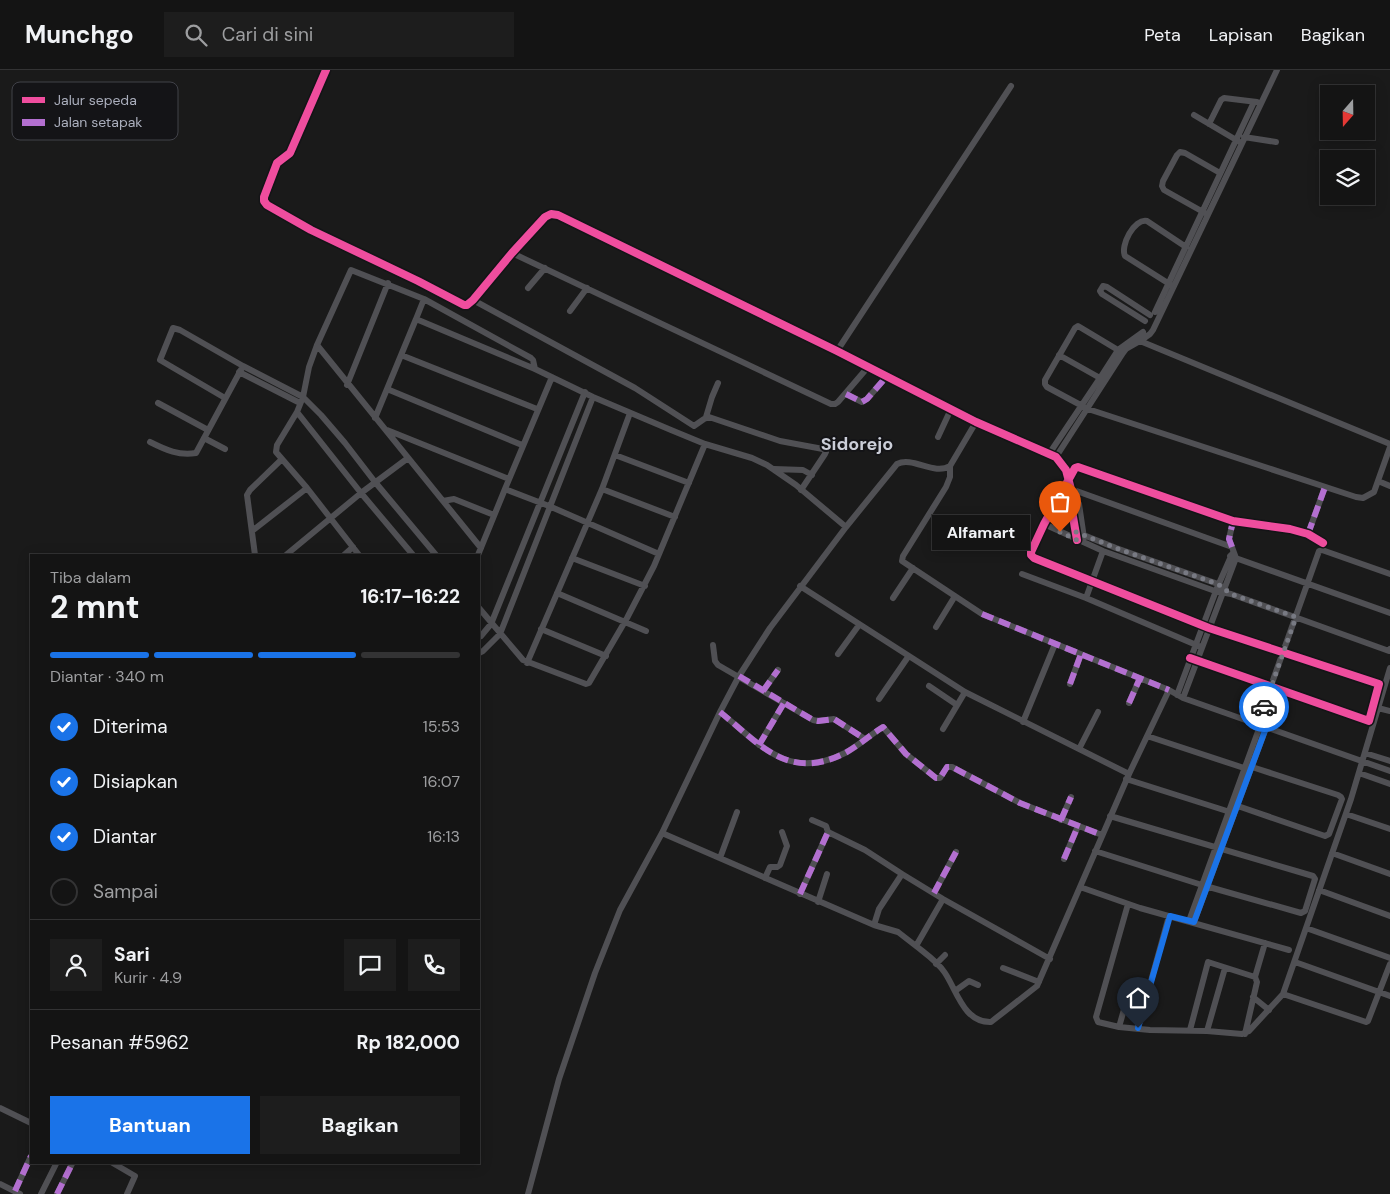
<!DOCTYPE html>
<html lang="id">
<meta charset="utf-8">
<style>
:root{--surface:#141414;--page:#1d1d1d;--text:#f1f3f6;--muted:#9d9ea0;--line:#333334;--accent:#1a73e8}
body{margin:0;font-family:"DM Sans",sans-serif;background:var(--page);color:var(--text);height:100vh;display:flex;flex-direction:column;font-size:19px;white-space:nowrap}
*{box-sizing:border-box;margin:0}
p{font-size:16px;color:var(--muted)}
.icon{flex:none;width:28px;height:28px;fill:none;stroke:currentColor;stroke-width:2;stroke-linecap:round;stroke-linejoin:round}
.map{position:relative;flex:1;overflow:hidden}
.side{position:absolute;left:30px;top:484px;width:450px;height:610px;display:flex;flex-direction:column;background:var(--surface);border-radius:0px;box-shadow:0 2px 12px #0003,0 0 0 1px var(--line)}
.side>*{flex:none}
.needle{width:32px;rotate:200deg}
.buttons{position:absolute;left:1320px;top:15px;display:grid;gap:10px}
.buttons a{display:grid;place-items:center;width:55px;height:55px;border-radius:0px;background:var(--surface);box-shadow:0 2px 12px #0003,0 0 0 1px var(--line);font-size:25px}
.pin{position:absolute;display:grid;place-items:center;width:42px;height:42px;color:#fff;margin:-51px -21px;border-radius:50% 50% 50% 0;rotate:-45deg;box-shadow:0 0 5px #0007}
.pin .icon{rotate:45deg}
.courier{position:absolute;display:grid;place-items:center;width:50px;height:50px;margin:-25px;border:4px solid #1a73e8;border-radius:50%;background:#fff;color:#222;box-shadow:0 1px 6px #0007}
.bubble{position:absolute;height:35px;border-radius:0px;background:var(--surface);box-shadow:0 2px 12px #0003,0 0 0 1px var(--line);font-size:16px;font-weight:700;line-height:35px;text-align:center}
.headline em{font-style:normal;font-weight:700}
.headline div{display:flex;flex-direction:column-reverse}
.headline{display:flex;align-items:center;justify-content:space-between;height:85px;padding:0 20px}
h1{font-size:32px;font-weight:700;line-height:38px}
.bar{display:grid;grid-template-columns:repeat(4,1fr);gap:8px 5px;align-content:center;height:60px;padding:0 20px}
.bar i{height:6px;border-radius:4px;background:var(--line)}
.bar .active{background:var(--accent)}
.bar p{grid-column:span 4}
.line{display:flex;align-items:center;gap:12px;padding:0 20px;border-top:1px solid var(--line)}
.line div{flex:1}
.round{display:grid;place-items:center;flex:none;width:52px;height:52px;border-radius:0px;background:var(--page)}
ol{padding:0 20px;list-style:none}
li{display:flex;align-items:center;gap:15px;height:55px}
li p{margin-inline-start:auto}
li .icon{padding:5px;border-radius:50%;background:var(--accent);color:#fff;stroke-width:4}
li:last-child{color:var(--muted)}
li i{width:28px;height:28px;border:2px solid var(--line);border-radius:50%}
.action{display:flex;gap:10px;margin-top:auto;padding:10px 20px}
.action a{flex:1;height:58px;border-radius:0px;background:var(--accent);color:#fff;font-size:20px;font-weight:700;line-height:58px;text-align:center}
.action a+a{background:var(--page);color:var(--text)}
header{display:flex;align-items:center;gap:30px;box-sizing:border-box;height:70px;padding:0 25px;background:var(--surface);border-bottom:1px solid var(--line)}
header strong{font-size:24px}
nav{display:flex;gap:28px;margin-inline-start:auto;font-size:18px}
.search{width:350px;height:45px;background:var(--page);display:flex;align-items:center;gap:12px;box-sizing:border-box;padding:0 18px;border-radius:0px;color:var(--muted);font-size:19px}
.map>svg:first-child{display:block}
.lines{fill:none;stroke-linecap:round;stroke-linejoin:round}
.street{stroke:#505054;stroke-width:6}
.quiet{stroke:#b36fd0;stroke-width:6;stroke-dasharray:12 6;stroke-linecap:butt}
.cycleway-casing{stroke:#141417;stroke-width:11}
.cycleway{stroke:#ef4d9e;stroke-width:8}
.done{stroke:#787a83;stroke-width:5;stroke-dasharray:0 9}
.route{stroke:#1a73e8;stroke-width:6}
.labels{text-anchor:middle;stroke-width:4;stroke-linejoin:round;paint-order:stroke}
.quarter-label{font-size:18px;font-weight:bold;fill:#cbced8;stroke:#141417}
.key{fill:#141417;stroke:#414249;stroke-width:1}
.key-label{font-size:14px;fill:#aaaebc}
</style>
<header>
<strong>Munchgo</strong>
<div class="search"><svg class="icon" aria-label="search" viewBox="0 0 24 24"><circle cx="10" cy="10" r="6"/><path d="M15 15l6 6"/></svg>Cari di sini</div>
<nav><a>Peta</a><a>Lapisan</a><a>Bagikan</a></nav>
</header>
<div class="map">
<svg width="1390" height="1124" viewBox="0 0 1390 1124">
<rect width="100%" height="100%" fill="#1a1a1a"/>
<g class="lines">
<path class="street" d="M326,0l-36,83 -13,10 -13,34v4l3,4 44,25 107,51 46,24h3l6,-5 39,-47 33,-36 6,-3 7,1 279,136 139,71 80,35 10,13 7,27 -2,8 6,35
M1277,0l-124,260 -3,4 -10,7 250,103
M1194,45l44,26
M1209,54l12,-24 3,-2 33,4
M1244,67l32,5
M1205,143l-41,-23 -2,-4 1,-5 14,-26 3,-3 5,1 35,20
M512,183l319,151h4l3,-2 30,-35
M1171,215l-46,-29c-5,-10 9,-38 22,-35l39,26
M528,218l17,-20
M473,230l162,88 59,38 10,-7 5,-2 71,24 43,8 3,3 -1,2 -24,36
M570,241l17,-23
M1155,242l99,-210
M416,249l8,-20
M1145,251l-43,-27 -2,-3 3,-5 4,1 43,28
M317,275l164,203
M837,281l174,-265
M1123,283l-45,-27 -3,2 -30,52v4l2,3 41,22 268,88 7,1 11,-6 16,-45
M401,285l136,54
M239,302l61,31
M1100,308l18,-28 25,-18
M347,315l41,-102
M387,319l135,56
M846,324l16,8 5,-3 20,-23
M225,328l-65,-38 13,-32 7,2 63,36 60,31 18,18 24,28 30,39 61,73
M158,333l50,27
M297,342l6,-15 6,-30 8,-22 34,-75 73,29 107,59 2,2 2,9
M706,347l6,-20 6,-14
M375,348l41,-99 119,50 58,28 78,33 34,14 47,14 15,7 29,20 50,42
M387,360l122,49
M938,367l13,-28
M204,368l21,11
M150,372c16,8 29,14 46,11l47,-87
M1049,384l51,-76 -41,-23
M615,385l74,28
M1056,387l67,-104 3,-4 14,-8
M950,396v11l-4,10 -43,69 -1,5 80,53 187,76 14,8 207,73
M774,399l29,1 9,5
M1378,411l12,5
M505,419l47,-112
M602,419l73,28
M1071,419l161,58
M1073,427l6,7 5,34
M443,431l11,-2 40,16
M1044,454l59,27 112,40 16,3 158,57 1,-2
M252,461l55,-43
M1076,462l40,16 102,36 8,6
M1308,464l17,-47
M255,485l-8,-60 3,-5 32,-31
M286,485l75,-62 52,62
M344,485l9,-8
M359,485l-52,-67 -31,-36 1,-7 20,-33 64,81 47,-35
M478,485l27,-66 44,17 110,48
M1230,486l160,57
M572,488l73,28
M1022,504l64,24 115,49
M800,516l165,106 164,82
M557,523l89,38
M893,528l20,-30
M1086,528l17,-47
M479,538l44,52 63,24 3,-1 38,-65 27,-52 51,-122
M936,557l19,-31
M541,559l65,27
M481,566l10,-12 94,-232
M713,575l2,16 3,4 95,55 5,1 16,-2 31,20
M479,583l4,-2 17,-17 93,-237
M838,584l21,-29
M1190,588l179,63 10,-37 -170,-56 -175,-70 -3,-3v-3l13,-28 31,-56 3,-1 155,54 57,8 18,5 15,9
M527,593l75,-174 28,-76
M1070,614l11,-30
M929,616l28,19
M1169,620l-40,84 -49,113 60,21 149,42
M763,621l15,-21
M1177,625l40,-107 15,-34
M1183,628l53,-140 -7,-19 4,-18
M879,629l29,-42
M1129,633l11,-25
M1378,638l12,3
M720,642c40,32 68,70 125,41 13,-7 25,-18 38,-26l23,27 30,24h4l7,-11h5l68,36 82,32
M1023,652l32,-78
M1257,655l62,-174 3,-1 68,24
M943,659l22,-37
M1147,666l97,32 8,-1 86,28 3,2 1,2 -13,35 -4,2 -93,-32
M759,675l25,-42
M1079,679l19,-37
M1365,683l25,8
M1359,703l31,11
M1126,709l104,33
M1346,744l44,15
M812,750l14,6 2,6 37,18 37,24
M1061,750l10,-23
M662,763l212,92 5,-16 23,-35 41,25 107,60
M1095,781l107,34 99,28 4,-2 10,-32 -2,-3 -203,-60
M1332,783l58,21
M720,788l17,-46
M1064,789l14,-33
M765,808l5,-11h7l3,-2 7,-19 -5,-14
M1319,820l71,26
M934,823l22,-41
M800,824l28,-62
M818,832l9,-28
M1128,834l-32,113 2,5 21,5 31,3 57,1 35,3 7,-3 34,-37 68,-195 39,-131
M1189,851l71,-195
M1194,852l72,-194
M874,855l24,7 18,14 27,-47
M1306,858l84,30
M916,876c10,8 22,16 29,27 12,18 19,50 46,49l46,-36 43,-99
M1295,892l95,34
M936,894l9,-9
M1003,898l36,14
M955,921l14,-10 9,4
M1283,924l83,28 2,-1 22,-57
M1253,927l16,13
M1119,957l8,-28
M1138,958l31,-112
M1190,960l18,-68 47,15
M1207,961l18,-63
M1245,964l12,-52 -2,-5 10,-34
M0,1038l31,15
M111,1092l24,14 -8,18
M0,1114l20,10
M15,1121l16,-35
M41,1124l16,-32
M57,1124l16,-32
M528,1124l31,-115 36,-106 25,-63 42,-77 58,-121 19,-36 31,-48 76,-101 51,-63c16,-8 37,12 53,2l26,-44"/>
<path class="quiet" d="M846,324l16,8 5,-3 20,-23
M1308,464l17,-47
M1232,477l-3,-8 4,-18
M982,544l187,76
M739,606l74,44 5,1 16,-2 31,20
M1070,614l11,-30
M763,621l15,-21
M1129,633l11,-25
M720,642c40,32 68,70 125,41 13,-7 25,-18 38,-26l23,27 30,24h4l7,-11h5l68,36 82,32
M759,675l25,-42
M1061,750l10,-23
M1064,789l14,-33
M934,823l22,-41
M800,824l28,-62
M15,1121l16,-35
M57,1124l16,-32"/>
<g class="cycleway-casing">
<path id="cycleway" d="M326,0l-36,83 -13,10 -13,34v4l3,4 44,25 107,51 46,24h3l6,-5 39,-47 33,-36 6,-3 7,1 279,136 139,71 80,35 10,13 7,27 -2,8 6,35
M1190,588l179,63 10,-37 -170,-56 -175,-70 -3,-3v-3l13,-28 31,-56 3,-1 155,54 57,8 18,5 15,9"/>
</g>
<use href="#cycleway" class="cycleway"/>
</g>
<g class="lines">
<path class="done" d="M1060,462l17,8 -1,-8 40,16 102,36 13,10 65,23 -32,90"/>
<path class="route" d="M1138,958l32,-112 24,6 72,-194 -9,-3 7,-18"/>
</g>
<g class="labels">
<g class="quarter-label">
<text x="857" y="380">Sidorejo</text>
</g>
</g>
<rect x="12" y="12" width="166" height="58" rx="8" class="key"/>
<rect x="22" y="27" width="23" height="6" fill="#ef4d9e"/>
<rect x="22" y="49" width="23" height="7" fill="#b36fd0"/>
<g class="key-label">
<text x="54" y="35">Jalur sepeda</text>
<text x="54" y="57">Jalan setapak</text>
</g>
</svg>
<div class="buttons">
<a><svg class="needle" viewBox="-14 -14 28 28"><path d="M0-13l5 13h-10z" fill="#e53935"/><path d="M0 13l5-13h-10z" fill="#9d9ea0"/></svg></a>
<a><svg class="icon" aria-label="layers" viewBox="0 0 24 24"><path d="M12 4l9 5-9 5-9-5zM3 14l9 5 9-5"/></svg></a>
</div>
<div class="pin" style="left:1060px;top:462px;background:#ea580c"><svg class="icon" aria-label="bag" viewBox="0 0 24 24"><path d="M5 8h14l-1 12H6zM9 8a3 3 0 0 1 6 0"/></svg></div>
<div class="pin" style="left:1138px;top:958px;background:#1f2937"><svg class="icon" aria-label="home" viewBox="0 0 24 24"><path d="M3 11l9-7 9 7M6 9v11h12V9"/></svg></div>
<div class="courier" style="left:1264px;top:637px"><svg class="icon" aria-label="car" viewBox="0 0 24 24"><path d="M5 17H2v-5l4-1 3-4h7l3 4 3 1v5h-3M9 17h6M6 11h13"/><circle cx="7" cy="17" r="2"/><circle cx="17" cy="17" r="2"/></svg></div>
<div class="bubble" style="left:932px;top:445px;width:98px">Alfamart</div>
<section class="side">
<div class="headline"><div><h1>2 mnt</h1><p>Tiba dalam</p></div><em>16:17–16:22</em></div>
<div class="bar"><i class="active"></i><i class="active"></i><i class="active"></i><i></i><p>Diantar · 340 m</p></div>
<ol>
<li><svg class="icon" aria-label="check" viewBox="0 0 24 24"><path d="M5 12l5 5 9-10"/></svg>Diterima<p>15:53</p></li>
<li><svg class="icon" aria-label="check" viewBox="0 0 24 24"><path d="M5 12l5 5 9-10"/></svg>Disiapkan<p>16:07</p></li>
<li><svg class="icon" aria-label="check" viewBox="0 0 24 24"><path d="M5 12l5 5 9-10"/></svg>Diantar<p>16:13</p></li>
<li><i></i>Sampai</li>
</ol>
<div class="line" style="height:90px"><a class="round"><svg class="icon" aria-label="person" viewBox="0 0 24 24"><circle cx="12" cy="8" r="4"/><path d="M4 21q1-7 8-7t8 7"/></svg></a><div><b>Sari</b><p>Kurir · 4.9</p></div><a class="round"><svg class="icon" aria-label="chat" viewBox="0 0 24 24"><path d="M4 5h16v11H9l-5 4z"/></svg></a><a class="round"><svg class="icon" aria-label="phone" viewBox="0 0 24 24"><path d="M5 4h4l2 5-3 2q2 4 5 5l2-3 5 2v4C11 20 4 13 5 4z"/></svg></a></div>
<div class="line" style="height:65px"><div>Pesanan #5962</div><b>Rp 182,000</b></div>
<div class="action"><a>Bantuan</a><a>Bagikan</a></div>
</section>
</div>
